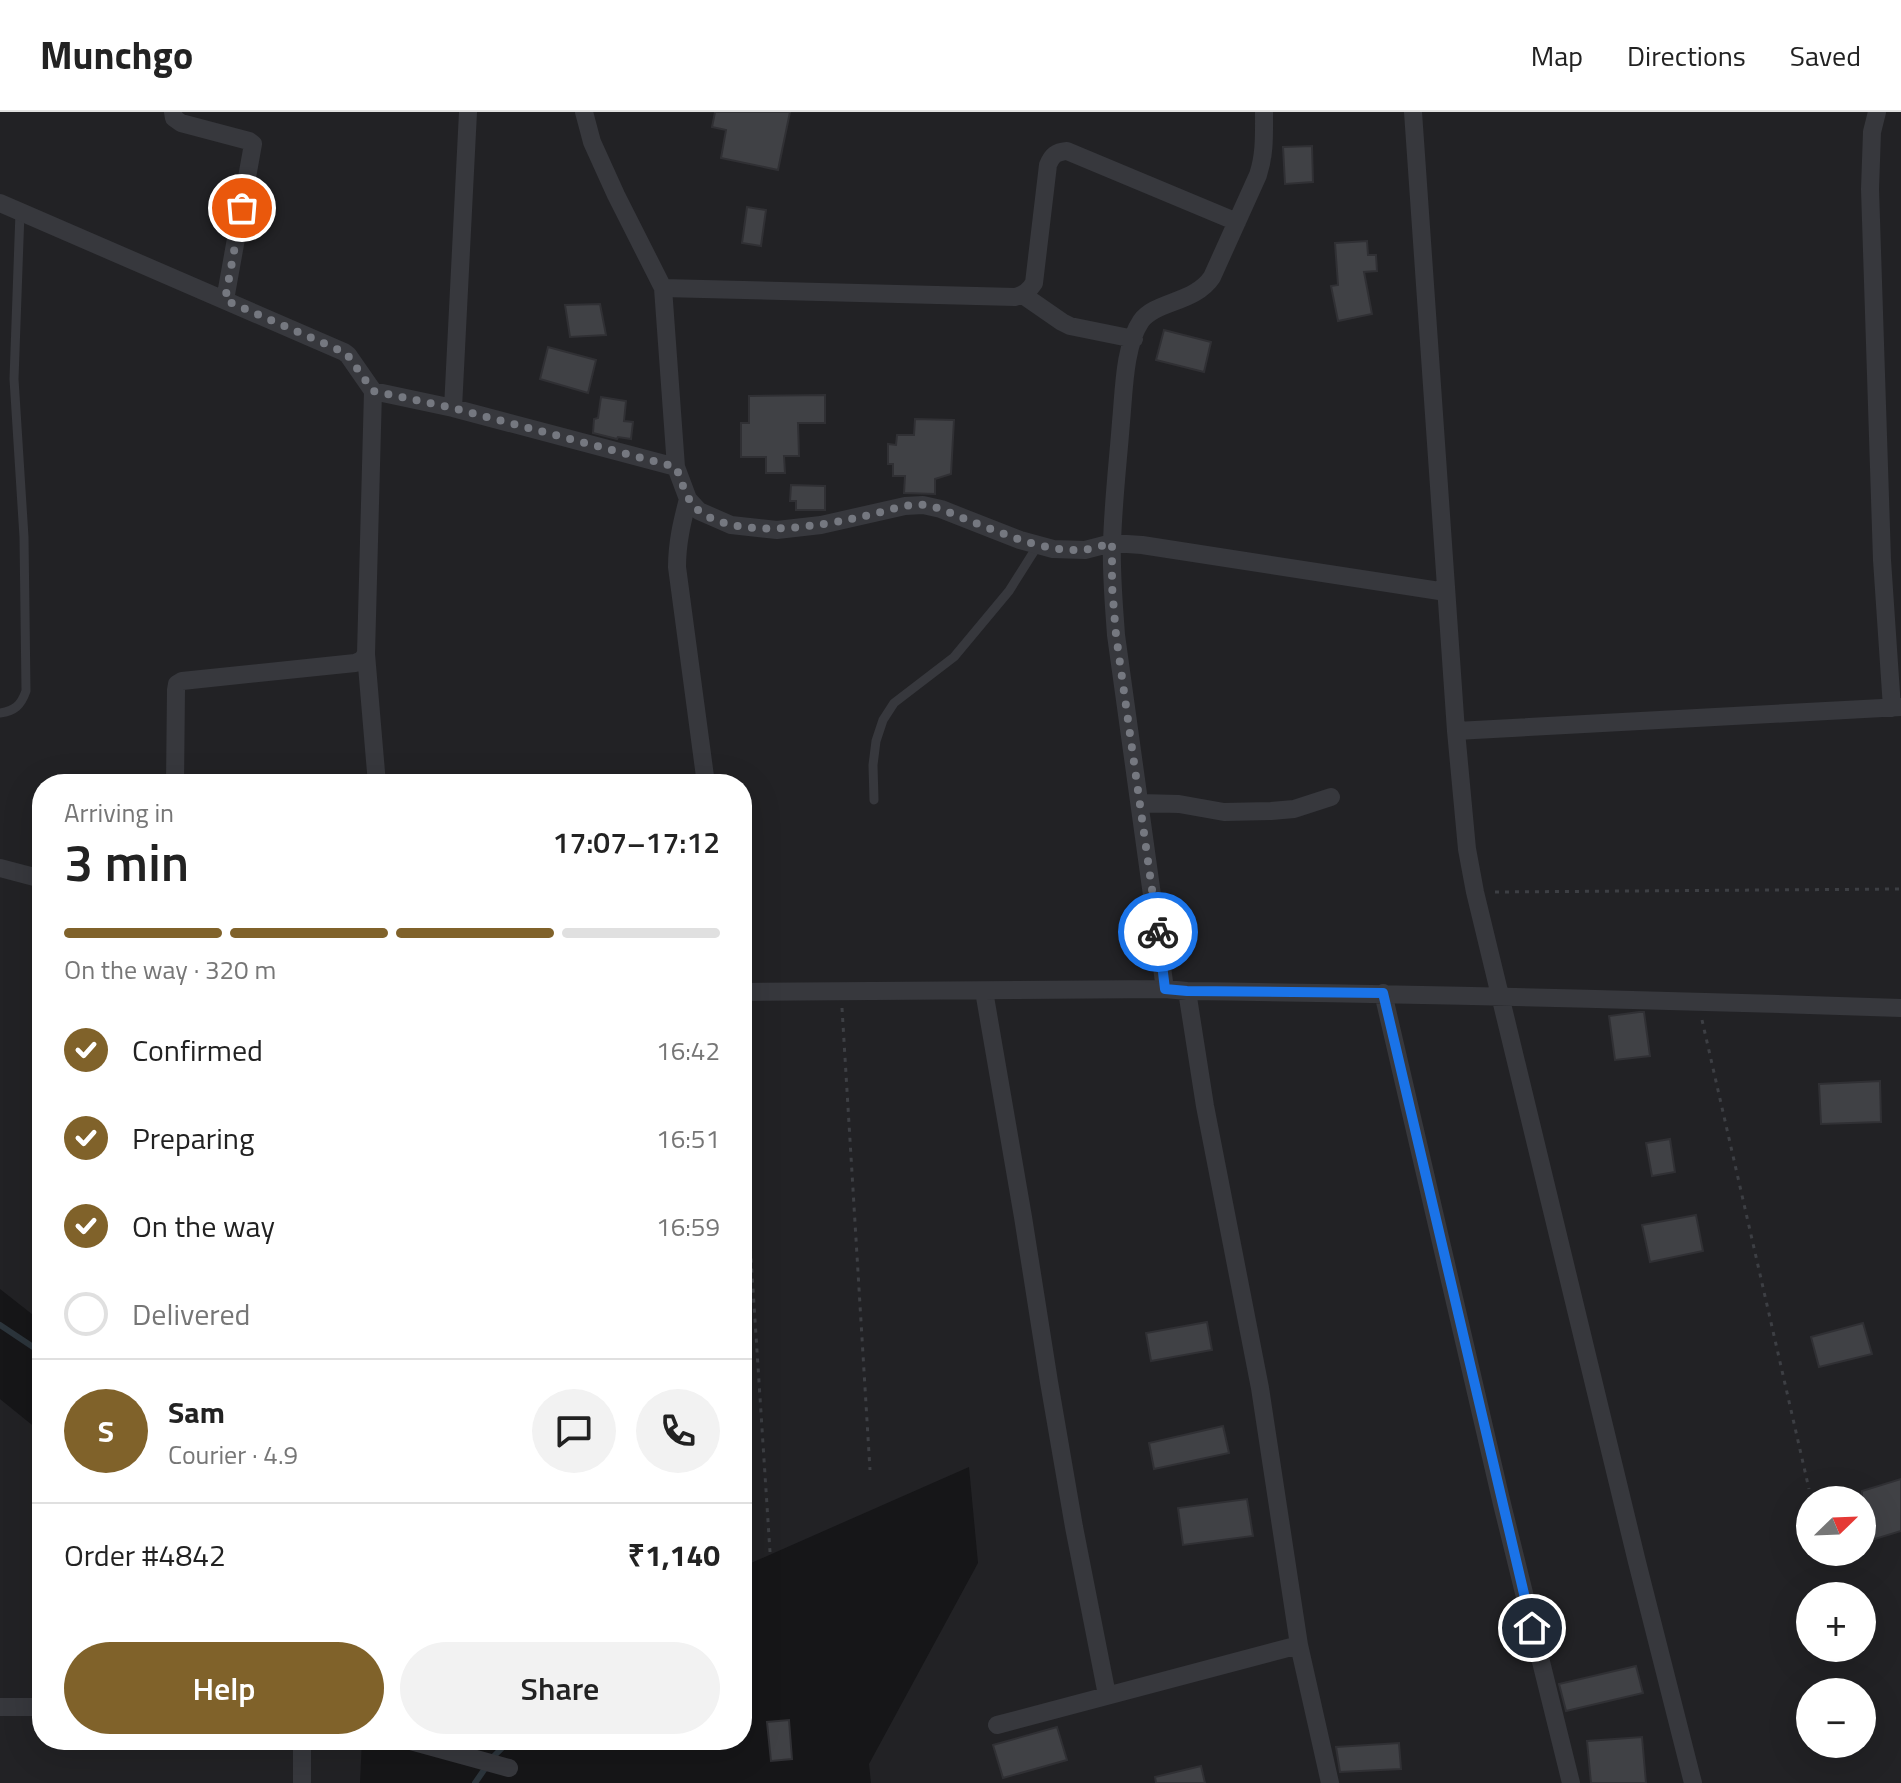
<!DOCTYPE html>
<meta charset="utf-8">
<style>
:root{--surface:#fff;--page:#f2f2f2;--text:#222;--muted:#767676;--line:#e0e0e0;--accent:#80622a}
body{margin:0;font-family:"Titillium Web",sans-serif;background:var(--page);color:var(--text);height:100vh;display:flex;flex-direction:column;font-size:30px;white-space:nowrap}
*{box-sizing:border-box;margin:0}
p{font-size:26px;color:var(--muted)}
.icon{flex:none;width:44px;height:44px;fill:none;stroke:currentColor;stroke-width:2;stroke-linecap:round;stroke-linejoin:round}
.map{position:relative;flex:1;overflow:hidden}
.details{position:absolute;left:32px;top:662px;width:720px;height:976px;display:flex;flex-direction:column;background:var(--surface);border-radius:32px;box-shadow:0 8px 32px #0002}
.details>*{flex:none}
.needle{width:52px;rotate:67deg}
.fabs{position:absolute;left:1796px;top:1374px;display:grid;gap:16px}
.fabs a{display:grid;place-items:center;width:80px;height:80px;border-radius:50%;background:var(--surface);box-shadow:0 8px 32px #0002;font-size:40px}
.pin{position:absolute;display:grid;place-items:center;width:68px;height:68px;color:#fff;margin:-34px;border:4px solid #fff;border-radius:50%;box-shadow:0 2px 8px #0007}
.courier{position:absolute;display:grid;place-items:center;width:80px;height:80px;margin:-40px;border:6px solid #1a73e8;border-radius:50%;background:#fff;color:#222;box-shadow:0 2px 10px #0007}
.summary em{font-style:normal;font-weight:600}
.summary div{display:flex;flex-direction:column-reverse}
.summary{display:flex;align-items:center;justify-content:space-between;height:136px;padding:0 32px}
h1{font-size:52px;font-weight:600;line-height:60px}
.bar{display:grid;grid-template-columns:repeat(4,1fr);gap:12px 8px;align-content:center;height:96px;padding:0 32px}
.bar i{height:10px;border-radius:6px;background:var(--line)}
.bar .current{background:var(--accent)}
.bar p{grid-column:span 4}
.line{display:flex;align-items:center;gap:20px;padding:0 32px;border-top:2px solid var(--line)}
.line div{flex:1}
.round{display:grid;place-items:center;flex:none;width:84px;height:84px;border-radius:42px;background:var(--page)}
ol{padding:0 32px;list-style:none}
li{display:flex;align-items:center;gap:24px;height:88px}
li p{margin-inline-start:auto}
li .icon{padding:8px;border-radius:50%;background:var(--accent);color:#fff;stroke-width:4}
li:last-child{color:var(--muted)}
li i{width:44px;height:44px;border:4px solid var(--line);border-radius:50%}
.action{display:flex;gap:16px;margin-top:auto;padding:16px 32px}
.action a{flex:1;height:92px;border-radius:48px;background:var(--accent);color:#fff;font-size:32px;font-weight:600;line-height:92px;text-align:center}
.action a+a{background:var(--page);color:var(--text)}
header{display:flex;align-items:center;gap:48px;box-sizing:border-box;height:112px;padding:0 40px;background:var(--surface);border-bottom:2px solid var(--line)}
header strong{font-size:38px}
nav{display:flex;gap:44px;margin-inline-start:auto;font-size:28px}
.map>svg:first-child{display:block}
.built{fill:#222225;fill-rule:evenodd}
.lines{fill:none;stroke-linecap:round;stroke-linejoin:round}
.stream{stroke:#2c353c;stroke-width:6}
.building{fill:#404145;stroke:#303034;stroke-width:2}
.path{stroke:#3d3f44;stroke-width:3;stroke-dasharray:4 6;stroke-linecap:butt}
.service{stroke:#37383d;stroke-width:9}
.minor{stroke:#37383d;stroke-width:18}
.done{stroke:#757880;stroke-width:8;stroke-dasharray:0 14.4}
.route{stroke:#1a73e8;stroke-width:10}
</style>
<header>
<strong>Munchgo</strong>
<nav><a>Map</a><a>Directions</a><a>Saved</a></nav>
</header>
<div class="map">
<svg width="1901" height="1671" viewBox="0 0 1901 1671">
<rect width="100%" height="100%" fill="#161618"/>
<path class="built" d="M0,0h1901v1671h-1030l-2,-19 109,-201 -9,-96 -227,100v-783h-700v538l-42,-33zM1810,1388h52v52h-52zM1810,1484h52v52h-52zM1810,1580h52v52h-52z
M0,1287l42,34v307h320l-2,43h-360z"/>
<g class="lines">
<path class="stream" d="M0,1213l42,28
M475,1671l18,-26 17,-17"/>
</g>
<path class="building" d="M715,0h75l-12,58 -57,-12 5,-28 -14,-3z
M1312,34l1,36 -28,2 -2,-37z
M747,95l19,3 -5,36 -19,-3z
M1367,129l1,14h8l1,16 -13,1 8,42 -34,7 -7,-35 7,-1 -3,-42z
M600,192l6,31 -36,2 -5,-32z
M1164,218l47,12 -7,30 -48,-12z
M548,235l48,13 -8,33 -48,-14z
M825,283v28h-27l1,33h-15l1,17h-19v-16h-25v-34h8v-27z
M601,285l25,4 -2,20 9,1 -2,17 -13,-2 -1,2 -24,-6 1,-14 4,-1z
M915,307l39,1 -3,54 -16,5v15l-31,-1 1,-17h-12v-12h-5v-20l8,1 1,-10h17z
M791,373l34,1v24h-29v-9h-6z
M1639,900h5l6,44 -35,4 -6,-44z
M1880,969l1,41 -60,2 -2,-40z
M1670,1027l5,33 -23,4 -6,-33z
M1696,1103l7,36 -53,11 -8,-37z
M1207,1210l5,28 -61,11 -5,-28z
M1863,1211l9,31 -53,13 -8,-30z
M1223,1314l6,27 -75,16 -5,-26z
M1901,1367v52l-39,12v-52z
M1247,1387l6,37 -70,9 -5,-37z
M1636,1554l7,27 -77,18 -7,-27z
M789,1608l3,39 -21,2 -4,-39z
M1057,1615l10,33 -64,18 -10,-33z
M1642,1625l4,46h-55l-4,-42z
M1399,1631l2,26 -61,3 -4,-25z
M1201,1654l4,17h-49l-1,-6z"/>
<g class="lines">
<path class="path" d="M1495,780l406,-3
M842,896l28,462
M1702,908l107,469
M742,1007l28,433"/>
<path class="service" d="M0,601c15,-2 21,-8 26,-22l-2,-154 -10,-158 6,-167
M874,688l-1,-35 3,-24 7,-21 11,-17 60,-46 55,-66 29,-46"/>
<path class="minor" d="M173,0l1,6 7,5 68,18 4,3 -28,156
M584,0l8,30 24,53 47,93 13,179 12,32 11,12 32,14 46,5 44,-5 84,-19 18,-1 18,4 79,31 33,9 32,1 27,-7 30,2 304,47
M1413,0l43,619 11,118 8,43 162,670 56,221
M1877,0l-5,20 -2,57 12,371 10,148
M0,91l344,149 4,3 25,36 80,17 223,59
M663,176l352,9c9,-2 14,-6 19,-14l14,-118c4,-10 8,-13 19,-14l170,71
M1023,183l39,27 8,4 64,13
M453,296l15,-296
M688,387c-6,23 -11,44 -11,68l29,217
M366,542l11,130
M1456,619l445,-24
M175,672l1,-94 1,-6 5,-3 173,-18 7,-3 4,-6 7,-263
M1140,691l39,1 45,8 47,-1 23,-2 37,-12
M0,756l42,11
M1165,877l-49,-354c-2,-30 -5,-60 -4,-91 1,-41 6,-82 9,-122 3,-30 3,-76 20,-101 14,-20 54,-18 71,-44l46,-102c7,-21 6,-41 6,-63
M984,879l39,226 26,165 25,145 33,168
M1187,879l18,115 55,282 39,257 31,138
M742,880l423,-3 22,2c238,3 476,9 714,17
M1383,881l119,511 69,279
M0,1595h42
M997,1613l302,-80
M407,1628l102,28
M302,1671v-43"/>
</g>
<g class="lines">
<path class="done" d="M242,96l-17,92 121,53 27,38 80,17 223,59c6,15 10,33 22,43 39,31 122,16 167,6 19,-4 40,-13 60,-11 14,2 27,9 40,14 38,14 77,33 118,31 9,-1 20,-5 29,-7v43l4,49 42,297"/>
<path class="route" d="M1158,820l7,57 22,2 196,2 149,635"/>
</g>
</svg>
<div class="fabs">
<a><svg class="needle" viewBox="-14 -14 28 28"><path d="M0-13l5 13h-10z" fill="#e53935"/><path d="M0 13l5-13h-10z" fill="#767676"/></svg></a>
<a>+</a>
<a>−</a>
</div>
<div class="pin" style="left:242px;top:96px;background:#ea580c"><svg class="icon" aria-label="bag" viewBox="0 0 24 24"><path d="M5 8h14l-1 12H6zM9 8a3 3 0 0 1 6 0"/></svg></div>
<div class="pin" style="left:1532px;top:1516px;background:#1f2937"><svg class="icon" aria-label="home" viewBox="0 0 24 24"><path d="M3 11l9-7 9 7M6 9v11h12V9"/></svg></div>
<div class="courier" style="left:1158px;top:820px"><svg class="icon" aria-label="bike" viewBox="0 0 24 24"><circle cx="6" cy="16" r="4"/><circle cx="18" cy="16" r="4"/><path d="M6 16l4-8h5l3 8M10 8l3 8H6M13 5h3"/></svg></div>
<section class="details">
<div class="summary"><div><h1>3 min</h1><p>Arriving in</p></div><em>17:07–17:12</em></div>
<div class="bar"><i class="current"></i><i class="current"></i><i class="current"></i><i></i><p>On the way · 320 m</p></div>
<ol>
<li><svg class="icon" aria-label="check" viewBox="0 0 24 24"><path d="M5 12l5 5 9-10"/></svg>Confirmed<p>16:42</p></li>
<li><svg class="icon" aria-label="check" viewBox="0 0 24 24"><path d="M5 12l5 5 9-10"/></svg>Preparing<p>16:51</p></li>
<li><svg class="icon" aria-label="check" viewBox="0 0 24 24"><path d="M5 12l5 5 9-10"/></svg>On the way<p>16:59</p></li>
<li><i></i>Delivered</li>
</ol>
<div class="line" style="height:144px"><b class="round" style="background:var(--accent);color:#fff">S</b><div><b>Sam</b><p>Courier · 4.9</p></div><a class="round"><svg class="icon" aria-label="chat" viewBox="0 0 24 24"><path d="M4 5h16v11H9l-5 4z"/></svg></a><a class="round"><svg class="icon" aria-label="phone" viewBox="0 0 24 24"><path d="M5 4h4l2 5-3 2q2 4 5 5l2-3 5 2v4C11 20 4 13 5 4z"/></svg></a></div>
<div class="line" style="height:104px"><div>Order #4842</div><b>₹1,140</b></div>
<div class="action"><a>Help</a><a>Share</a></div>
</section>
</div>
